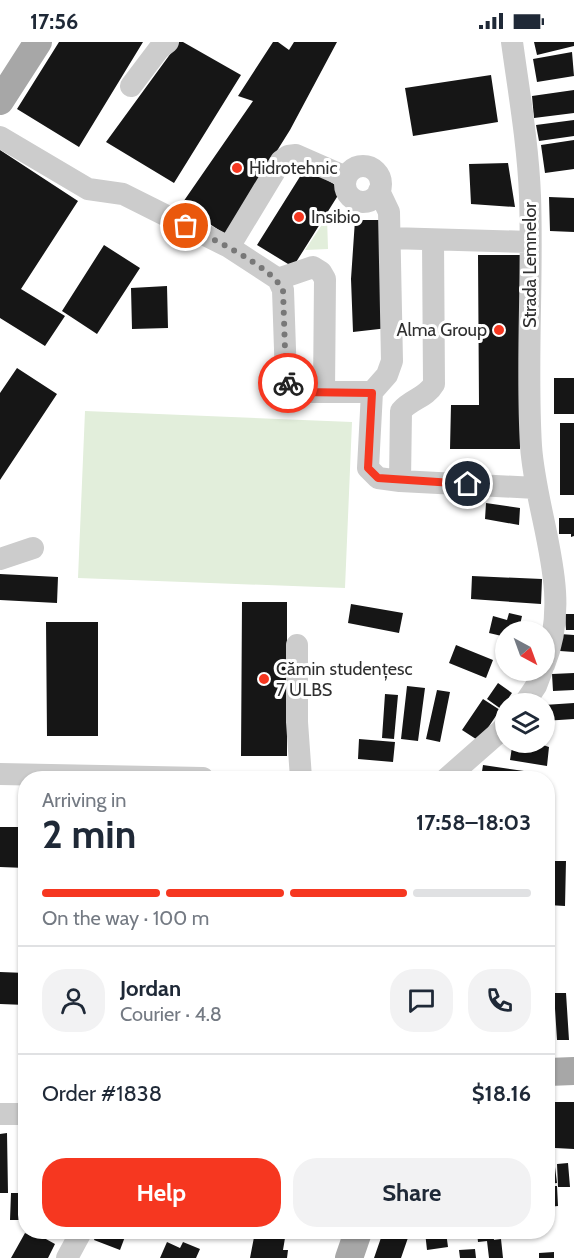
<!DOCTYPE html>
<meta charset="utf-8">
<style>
:root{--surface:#fff;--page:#f2f2f3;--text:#1f2937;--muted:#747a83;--line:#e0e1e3;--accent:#f63720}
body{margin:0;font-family:Cabin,sans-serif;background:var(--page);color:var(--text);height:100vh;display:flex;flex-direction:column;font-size:22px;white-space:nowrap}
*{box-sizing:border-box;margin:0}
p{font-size:20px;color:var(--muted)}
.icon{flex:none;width:33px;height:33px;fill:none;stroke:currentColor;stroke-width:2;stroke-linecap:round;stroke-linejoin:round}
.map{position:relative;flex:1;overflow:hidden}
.side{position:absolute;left:18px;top:729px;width:537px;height:468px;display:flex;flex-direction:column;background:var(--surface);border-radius:24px;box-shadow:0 2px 4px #0004}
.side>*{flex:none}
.needle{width:39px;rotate:139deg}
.fabs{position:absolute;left:495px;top:579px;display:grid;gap:12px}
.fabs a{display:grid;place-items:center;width:60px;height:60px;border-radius:50%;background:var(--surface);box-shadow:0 2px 4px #0004;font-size:30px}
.pin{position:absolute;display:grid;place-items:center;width:51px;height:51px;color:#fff;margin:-26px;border:3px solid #fff;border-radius:50%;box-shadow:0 2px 6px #0007}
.courier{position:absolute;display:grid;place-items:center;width:60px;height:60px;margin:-30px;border:4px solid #f63720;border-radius:50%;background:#fff;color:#222;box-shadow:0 2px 8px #0007}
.head em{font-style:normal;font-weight:800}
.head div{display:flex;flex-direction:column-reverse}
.head{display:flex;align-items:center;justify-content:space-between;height:102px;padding:0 24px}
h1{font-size:39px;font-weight:800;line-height:45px}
.bar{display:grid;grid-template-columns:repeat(4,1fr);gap:9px 6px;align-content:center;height:72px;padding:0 24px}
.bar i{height:8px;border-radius:4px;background:var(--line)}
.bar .active{background:var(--accent)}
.bar p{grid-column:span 4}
.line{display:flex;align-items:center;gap:15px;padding:0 24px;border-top:2px solid var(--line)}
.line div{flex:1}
.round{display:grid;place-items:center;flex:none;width:63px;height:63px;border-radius:24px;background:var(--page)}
.primary-button{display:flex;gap:12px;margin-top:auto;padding:12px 24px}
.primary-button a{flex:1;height:69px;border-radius:24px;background:var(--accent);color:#fff;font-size:24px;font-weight:800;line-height:69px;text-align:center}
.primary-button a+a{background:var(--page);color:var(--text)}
.status{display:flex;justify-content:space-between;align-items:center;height:42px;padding:0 30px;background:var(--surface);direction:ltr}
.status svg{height:16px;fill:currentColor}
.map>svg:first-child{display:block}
.green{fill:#e2eedb}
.building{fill:#161616}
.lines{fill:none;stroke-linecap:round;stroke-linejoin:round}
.minor{stroke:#ccc;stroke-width:22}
.major{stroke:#a7a7a7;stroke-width:28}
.done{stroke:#787878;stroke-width:6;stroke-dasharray:0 10.8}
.route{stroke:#f63720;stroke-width:8}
.poi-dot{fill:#f63720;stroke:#fff;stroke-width:2}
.labels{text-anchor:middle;stroke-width:6;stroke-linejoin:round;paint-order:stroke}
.poi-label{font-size:18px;fill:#2f2f2f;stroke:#fff;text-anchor:start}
.street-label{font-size:18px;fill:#2f2f2f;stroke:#fff}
</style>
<div class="status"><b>17:56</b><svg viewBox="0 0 49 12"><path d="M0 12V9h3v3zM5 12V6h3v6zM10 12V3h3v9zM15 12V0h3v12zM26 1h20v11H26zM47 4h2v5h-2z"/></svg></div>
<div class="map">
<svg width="574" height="1216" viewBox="0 0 574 1216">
<rect width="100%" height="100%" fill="#fff"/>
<path class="green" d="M327,175l1,32 -23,1z
M85,369l267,11 -7,166 -267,-10z"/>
<path class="building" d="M59,0h84l-64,105 -62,-38z
M179,0h4l58,33 -67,108 -68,-41z
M273,0h5l11,8 5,-8h43l-47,88 -65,104 -44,-29 72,-104 -15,-5z
M534,0h40v4l-37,9z
M572,10l2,24 -37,6 -4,-23z
M491,33l7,47 -85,14 -8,-48z
M574,48v23l-40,5 -2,-22z
M574,78v16l-35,5 -3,-16z
M574,98v29l-29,4 -4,-28z
M0,108l78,51 -57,88 44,27 -20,30 -45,-28z
M508,121l7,44 -44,-3 -2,-40z
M306,125l36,22 -49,78 -36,-22z
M549,155l25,1v34l-24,-1z
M355,178h30l3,108 -35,4 -2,-53z
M104,203l36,23 -43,66 -35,-23z
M478,213h42v194h-70l1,-44h28z
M167,244l1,42 -36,1 -1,-41z
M17,326l40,26 -57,86v-87z
M554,336h20v36h-20z
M560,381h14v72h-14z
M486,461l34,5 -1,17 -34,-6z
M559,476h15v18l-3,1v-3h-12z
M0,532l58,3 -1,26 -57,-3z
M472,534l70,3 -1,25 -70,-5z
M242,560h45v154h-46z
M351,562l52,9 -4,20 -51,-10z
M509,571l13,3 -2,9 20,5v2h-34v5l-17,-4 4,-17 14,4z
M565,572h9v16h-8z
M46,580h52v114h-51z
M560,592l14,1v17l-14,-1z
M456,603l37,15 -7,18 -37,-15z
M574,631v17l-21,1 -1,-17z
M498,641l14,10 -11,16 -14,-10z
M407,644l18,2 -7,53 -17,-2z
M437,648l13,2 -10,50 -14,-3z
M385,652l13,1 -4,44 -12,-1z
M483,657l17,11 -21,31 -17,-11z
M574,661v16l-30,2v-16z
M359,697l36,3 -2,20 -35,-3z
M515,700h19l15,5 -2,19 -37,-6 2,-13h3z
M483,723l41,6 -2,7h-41z
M0,785h26v41l-26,-1z
M548,819h18l-1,45 -17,-1z
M0,930l26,1v32l-26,-1z
M554,951h12l3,47h-12z
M548,1060h26v47l-19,-1v5h-7z
M7,1091l1,60h-8v-59z
M568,1121l2,24h-12l-1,-23z
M22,1124h4v54h-16l1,-27h10z
M555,1125l2,16 -9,1v-16z
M548,1144h9l1,20 -10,1z
M97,1190h23l6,2 -6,16 -26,-10z
M188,1190h39v3l-39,1z
M255,1190h31l-3,18h5l-1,8h-37z
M383,1190h27l-9,26h-27z
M425,1190h21l2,15 -21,3z
M477,1190h16l1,8 7,-1 2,19h-14l-2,-17 -9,1z
M25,1191l8,4 2,-4 20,11 -7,14h-37z
M167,1200l13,6 3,-6 17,7 -4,9h-36z
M475,1207l1,9h-16l-1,-8z
M554,1210v6h-15v-5z"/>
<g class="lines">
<path class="minor" d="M512,0c7,51 16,102 18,154 3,83 -4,167 1,250 5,73 43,147 13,219
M131,44l28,-37 9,-7
M0,95l88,52 35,5 106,53 49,32 5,11 3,89 5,11 9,2h72
M345 142a18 18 0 1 1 36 0a18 18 0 1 1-36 0Z
M379,149l10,21 3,149 -5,14 -15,17 -4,76 10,10 22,3 136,7
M390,196l140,4
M229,205l52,-86 7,-5 8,-1 50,22
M278,237l35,-12 8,5 4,7 -1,113
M400,439l1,-70c10,-12 25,-13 33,-27l-1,-144
M0,517l33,-11
M297,603v77l4,56
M524,662l12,-18 6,-16
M0,732l203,4
M447,736l59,-52
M0,1072h26
M67,1216l14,-26"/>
<path class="major" d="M0,59l38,-59
M548,1030l26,-1
M349,1216l9,-26"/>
</g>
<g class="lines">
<path class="done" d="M186,184c26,13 84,39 97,64l3,89 2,4"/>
<path class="route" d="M288,341l3,7 9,2 72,1 -4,75 10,10 90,6"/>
</g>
<g class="poi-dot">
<circle cx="237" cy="126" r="6"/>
<circle cx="299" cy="175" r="6"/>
<circle cx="499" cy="288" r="6"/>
<circle cx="264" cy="637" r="6"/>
</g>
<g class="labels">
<g class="poi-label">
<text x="249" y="132">Hidrotehnic</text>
<text x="311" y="181">Insibio</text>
<text x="487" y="294" text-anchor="end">Alma Group</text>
<text x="276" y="633">Cămin studențesc<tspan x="276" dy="21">7 ULBS</tspan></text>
</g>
<g class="street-label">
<text transform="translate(530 223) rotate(-90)" y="6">Strada Lemnelor</text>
</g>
</g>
</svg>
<div class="fabs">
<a><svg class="needle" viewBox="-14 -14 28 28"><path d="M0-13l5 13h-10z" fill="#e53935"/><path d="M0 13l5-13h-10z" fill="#747a83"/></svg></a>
<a><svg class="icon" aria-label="layers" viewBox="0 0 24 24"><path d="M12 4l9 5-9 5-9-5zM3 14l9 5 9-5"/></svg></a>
</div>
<div class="pin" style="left:186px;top:184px;background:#ea580c"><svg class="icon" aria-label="bag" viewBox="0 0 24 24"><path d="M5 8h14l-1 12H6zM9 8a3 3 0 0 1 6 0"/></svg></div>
<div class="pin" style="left:468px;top:442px;background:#1f2937"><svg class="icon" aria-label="home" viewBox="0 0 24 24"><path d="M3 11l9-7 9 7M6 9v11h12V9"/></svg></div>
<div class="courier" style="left:288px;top:341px"><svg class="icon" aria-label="bike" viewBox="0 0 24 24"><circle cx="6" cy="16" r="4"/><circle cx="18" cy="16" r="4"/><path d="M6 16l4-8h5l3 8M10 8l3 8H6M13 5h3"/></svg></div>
<section class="side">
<div class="head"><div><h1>2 min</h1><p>Arriving in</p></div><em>17:58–18:03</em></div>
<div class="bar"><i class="active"></i><i class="active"></i><i class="active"></i><i></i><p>On the way · 100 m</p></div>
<div class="line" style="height:108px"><a class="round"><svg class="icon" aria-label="person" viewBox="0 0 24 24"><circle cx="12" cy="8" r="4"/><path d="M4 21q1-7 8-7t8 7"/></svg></a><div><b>Jordan</b><p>Courier · 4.8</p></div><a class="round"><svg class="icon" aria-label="chat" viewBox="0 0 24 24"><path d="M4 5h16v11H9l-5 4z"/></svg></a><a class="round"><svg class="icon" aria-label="phone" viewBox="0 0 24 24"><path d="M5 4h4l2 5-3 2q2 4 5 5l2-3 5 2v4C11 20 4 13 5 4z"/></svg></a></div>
<div class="line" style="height:78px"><div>Order #1838</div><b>$18.16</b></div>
<div class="primary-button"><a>Help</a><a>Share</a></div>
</section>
</div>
